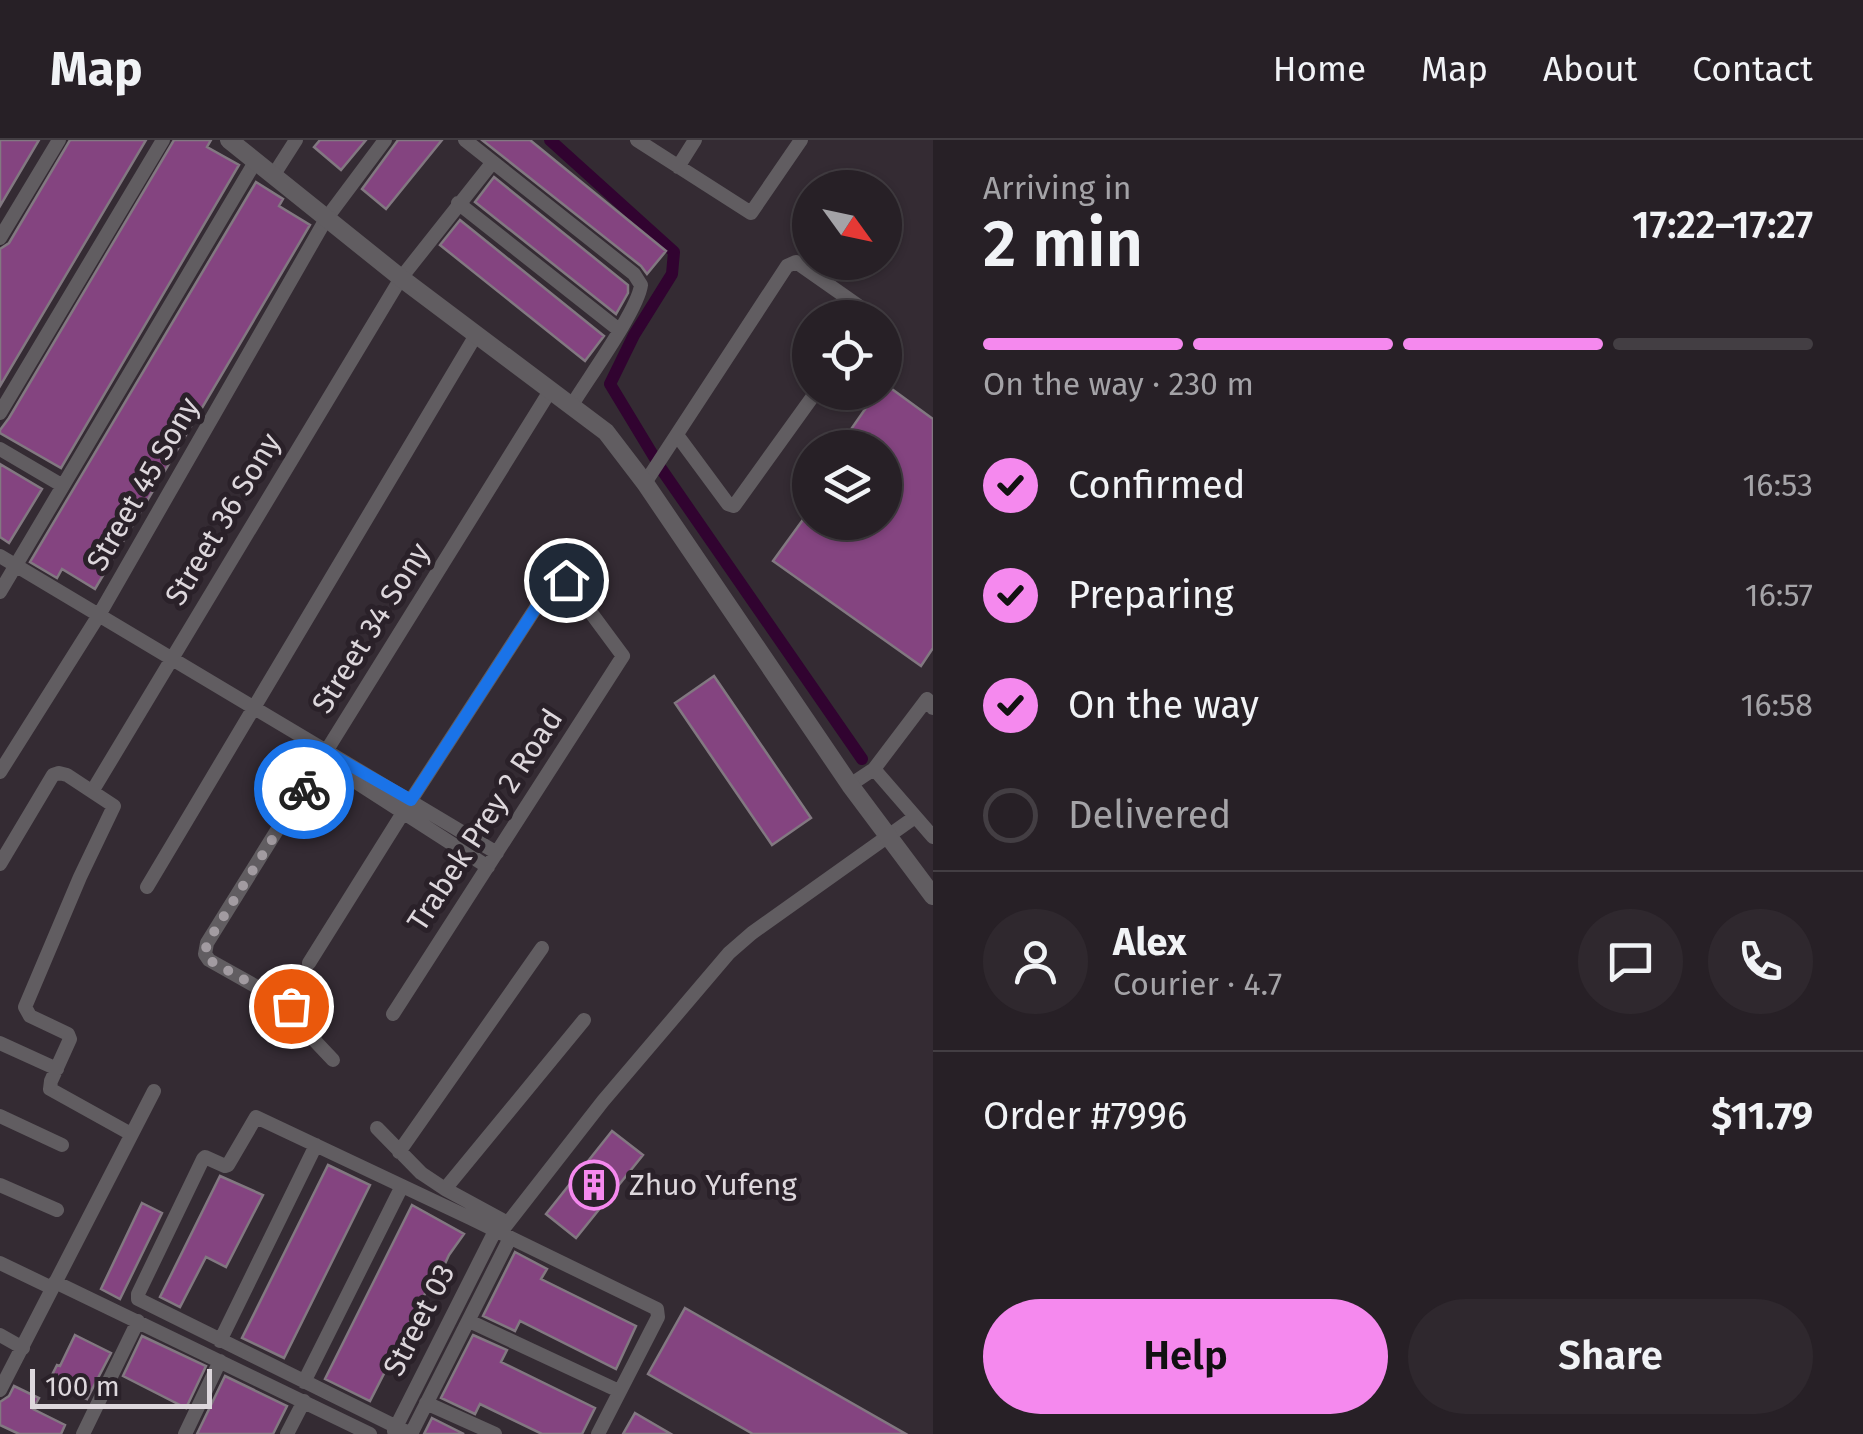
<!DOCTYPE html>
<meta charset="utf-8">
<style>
:root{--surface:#272026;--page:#2f282e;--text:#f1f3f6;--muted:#a4a3a7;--line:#433e43;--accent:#f589ee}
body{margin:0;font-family:"Fira Sans",sans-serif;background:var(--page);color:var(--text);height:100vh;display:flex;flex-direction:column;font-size:38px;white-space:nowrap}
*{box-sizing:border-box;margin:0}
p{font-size:32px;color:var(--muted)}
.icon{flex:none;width:55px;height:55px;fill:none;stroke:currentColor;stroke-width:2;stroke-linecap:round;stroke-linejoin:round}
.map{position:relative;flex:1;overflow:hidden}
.drawer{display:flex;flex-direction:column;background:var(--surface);width:930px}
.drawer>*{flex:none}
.needle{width:65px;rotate:123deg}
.controls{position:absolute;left:792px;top:30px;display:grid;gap:20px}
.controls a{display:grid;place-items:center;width:110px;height:110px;border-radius:50%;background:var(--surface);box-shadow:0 2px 8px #0004,0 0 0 2px var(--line);font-size:50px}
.scale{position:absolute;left:30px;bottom:25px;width:182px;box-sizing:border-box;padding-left:10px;border:5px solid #ddd7dc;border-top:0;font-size:28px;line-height:35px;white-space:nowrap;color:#ddd7dc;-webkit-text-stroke:8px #2a2129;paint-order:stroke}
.pin{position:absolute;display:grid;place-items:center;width:85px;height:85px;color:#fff;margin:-42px;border:5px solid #fff;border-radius:50%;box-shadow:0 2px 10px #0007}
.courier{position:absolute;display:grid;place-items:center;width:100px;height:100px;margin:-50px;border:8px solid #1a73e8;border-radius:50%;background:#fff;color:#222;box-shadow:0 2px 12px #0007}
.head em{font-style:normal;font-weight:600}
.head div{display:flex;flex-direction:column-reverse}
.head{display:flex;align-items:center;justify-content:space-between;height:170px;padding:0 50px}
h1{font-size:65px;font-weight:600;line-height:75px}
.bar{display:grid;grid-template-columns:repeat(4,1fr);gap:15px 10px;align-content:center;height:120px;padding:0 50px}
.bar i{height:12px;border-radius:8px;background:var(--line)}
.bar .selected{background:var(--accent)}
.bar p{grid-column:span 4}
.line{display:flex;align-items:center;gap:25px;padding:0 50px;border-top:2px solid var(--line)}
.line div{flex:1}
.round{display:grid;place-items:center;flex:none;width:105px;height:105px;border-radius:52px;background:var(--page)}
ol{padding:0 50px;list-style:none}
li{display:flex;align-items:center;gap:30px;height:110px}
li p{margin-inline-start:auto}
li .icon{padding:10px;border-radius:50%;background:var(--accent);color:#111;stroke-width:4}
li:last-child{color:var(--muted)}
li i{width:55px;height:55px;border:5px solid var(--line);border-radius:50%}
.action{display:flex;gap:20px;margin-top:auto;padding:20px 50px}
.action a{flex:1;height:115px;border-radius:60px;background:var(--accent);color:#111;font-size:40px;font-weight:600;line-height:115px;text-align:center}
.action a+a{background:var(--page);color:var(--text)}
header{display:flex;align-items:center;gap:60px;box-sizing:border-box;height:140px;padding:0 50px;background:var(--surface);border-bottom:2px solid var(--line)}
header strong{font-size:48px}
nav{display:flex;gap:55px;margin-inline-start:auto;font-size:35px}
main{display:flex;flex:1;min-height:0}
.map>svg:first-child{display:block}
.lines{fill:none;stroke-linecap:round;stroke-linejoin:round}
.canal{stroke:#310330;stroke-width:12}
.building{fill:#844480;stroke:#827881;stroke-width:2.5}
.minor{stroke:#615d61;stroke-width:14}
.tertiary{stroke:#615d61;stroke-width:18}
.done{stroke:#a29ba1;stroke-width:10;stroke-dasharray:0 18}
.route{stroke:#1a73e8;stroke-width:12}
.labels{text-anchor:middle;stroke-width:10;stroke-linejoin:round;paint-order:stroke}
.street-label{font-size:30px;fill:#ddd7dc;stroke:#2a2129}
.poi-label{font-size:30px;fill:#ddd7dc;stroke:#2a2129;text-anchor:start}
</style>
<header>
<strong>Map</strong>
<nav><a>Home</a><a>Map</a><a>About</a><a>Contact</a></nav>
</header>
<main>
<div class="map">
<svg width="933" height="1294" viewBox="0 0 933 1294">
<rect width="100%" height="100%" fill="#342b33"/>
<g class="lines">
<path class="canal" d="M550,0l124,112 -2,22 -38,61 -24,49 52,86 200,289"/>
</g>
<path class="building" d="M0,0h39l-39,66z
M70,0h76l-146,246v-137l9,-6z
M174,0h37l-4,7 32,18 -178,303 -61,-35v-3l9,-12z
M320,0h46l-25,30 -27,-23z
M398,0h44l-56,69 -24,-20z
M482,0h48l136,111 -19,23 -6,-8z
M494,37l134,108v8l-12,21 -141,-112z
M256,42l27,17 -4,7 31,19 -215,364 -33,-20 -5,9 -27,-16z
M460,80l144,116 -19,25 -145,-116z
M885,244l48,35v229l-12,18 -148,-105 37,-51v12h75v-74h-47l39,-56h8z
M0,324l42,25 -33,54 -9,-6z
M714,536l97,142 -39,27 -97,-142z
M612,991l31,24 -67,83 -30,-24z
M328,1025l42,20 -86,173 -42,-20z
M220,1036l43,19 -37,72 -20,-10 -26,50 -20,-10z
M142,1063l20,10 -42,86 -19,-10z
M412,1065l52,29 -15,21 -11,24 -4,-3 -64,125 -45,-22z
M515,1112l32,17 -6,10 95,47 -20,43 -96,-48 -5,10 -32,-15z
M685,1168l221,126h-153l-105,-60z
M75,1195l36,18 -24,46 -38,-18 8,-16 3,1z
M473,1195l34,15 -6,12 94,46 -13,26h-40l-62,-30 -5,10 -34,-16z
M142,1196l64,30 -20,42 -63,-32z
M225,1236l62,30 -14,28h-76z
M14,1246l25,12 -6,11 32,16 -4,9h-42l-19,-9v-23l9,-6z
M635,1273l36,21h-48z
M432,1278l32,16h-40z"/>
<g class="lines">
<path class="minor" d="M465,0l169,134 7,11c-3,25 -54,95 -69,120
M637,0l114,73 50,-73
M678,27l17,-27
M273,36l23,-36
M458,63l161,127
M0,98l59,-98
M0,273l163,-273
M677,295l51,69 6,2 82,-114
M0,309l63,37
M645,343l142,-217 9,-4 67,47 5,6 -1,3
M0,416l497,297
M0,452l255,-430
M330,617l12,16 146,94
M874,629l59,68
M0,632l99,-157 227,-396 59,-79
M850,645l24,-16 53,-70 6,9
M93,650l308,-512 91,-115
M0,724l53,-89 6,-2 8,2 47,31 -34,71 -55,130 5,9 38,18 2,5 -19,42 -1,8 81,45
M147,747l329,-552
M309,823l102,-163 141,-217 14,-4 57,77 -230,358
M0,903l57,26
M333,920l-17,-18 -13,-25 -12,-11 -82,-46 -4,-6 2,-11 343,-552
M0,976l62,29
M377,988l44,45 24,16 63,34
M399,1012l143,-204
M0,1045l57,25
M445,1049l139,-169
M500,1093l103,-132 126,-148 23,-20 163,-116
M0,1123l52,25
M55,1142l315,152
M469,1181l150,70
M0,1195l23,13
M220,1201l96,-196
M304,1242l98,-196
M0,1250l154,-299
M426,1263l69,31
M394,1291l101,-200
M83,1294l55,-113
M185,1294l35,-73
M287,1294l17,-33
M411,1294l-273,-135v-5l65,-135 2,-2 20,9 3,-1 28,-48 214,101 187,91 1,8 -60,117
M411,1294l99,-196"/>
<path class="tertiary" d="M229,0l172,138 205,154 39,51 205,302 83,111"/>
</g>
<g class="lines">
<path class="done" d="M291,866l-82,-46 -4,-6 2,-11 97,-154"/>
<path class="route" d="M304,649l23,-37 84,48 141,-217 14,-3"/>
</g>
<defs>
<g id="building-ring" transform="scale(2.5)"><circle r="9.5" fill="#2a2129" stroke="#f589ee" stroke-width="1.5"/><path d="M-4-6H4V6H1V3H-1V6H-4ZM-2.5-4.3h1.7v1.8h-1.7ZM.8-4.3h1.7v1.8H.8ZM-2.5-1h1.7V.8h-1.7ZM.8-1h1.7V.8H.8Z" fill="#f589ee"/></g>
</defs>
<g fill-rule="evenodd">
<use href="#building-ring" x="594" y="1045"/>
</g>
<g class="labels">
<g class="street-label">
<text transform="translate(143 344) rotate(-60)" y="10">Street 45 Sony</text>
<text transform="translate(223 379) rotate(-59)" y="10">Street 36 Sony</text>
<text transform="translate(371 488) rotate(-58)" y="10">Street 34 Sony</text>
<text transform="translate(485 680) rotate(-57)" y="10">Trabek Prey 2 Road</text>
<text transform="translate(419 1180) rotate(-63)" y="10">Street 03</text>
</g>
<g class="poi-label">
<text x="629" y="1055">Zhuo Yufeng</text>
</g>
</g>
</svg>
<div class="controls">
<a><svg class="needle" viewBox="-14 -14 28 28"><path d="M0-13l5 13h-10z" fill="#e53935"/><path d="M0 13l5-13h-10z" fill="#a4a3a7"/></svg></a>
<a><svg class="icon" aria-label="locate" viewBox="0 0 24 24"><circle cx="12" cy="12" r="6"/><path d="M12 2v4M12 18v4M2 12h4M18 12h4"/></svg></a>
<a><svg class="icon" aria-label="layers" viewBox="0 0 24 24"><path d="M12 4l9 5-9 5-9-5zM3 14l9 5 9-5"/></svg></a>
</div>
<div class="scale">100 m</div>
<div class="pin" style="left:291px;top:866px;background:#ea580c"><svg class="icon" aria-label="bag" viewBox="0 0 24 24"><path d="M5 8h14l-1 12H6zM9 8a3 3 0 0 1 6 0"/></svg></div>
<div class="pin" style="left:566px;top:440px;background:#1f2937"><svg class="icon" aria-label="home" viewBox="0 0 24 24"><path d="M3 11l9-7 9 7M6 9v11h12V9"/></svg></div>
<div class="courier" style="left:304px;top:649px"><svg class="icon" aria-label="bike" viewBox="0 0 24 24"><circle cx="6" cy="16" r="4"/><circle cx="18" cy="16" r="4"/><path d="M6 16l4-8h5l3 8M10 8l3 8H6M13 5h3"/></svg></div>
</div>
<section class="drawer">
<div class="head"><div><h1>2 min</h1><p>Arriving in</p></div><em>17:22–17:27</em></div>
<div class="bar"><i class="selected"></i><i class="selected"></i><i class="selected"></i><i></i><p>On the way · 230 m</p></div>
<ol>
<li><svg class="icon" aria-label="check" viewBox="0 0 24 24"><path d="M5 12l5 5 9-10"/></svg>Confirmed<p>16:53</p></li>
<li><svg class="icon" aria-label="check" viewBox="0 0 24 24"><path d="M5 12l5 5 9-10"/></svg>Preparing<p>16:57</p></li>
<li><svg class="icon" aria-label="check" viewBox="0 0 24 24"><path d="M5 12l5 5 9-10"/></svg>On the way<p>16:58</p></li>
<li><i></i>Delivered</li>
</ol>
<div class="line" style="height:180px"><a class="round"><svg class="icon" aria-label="person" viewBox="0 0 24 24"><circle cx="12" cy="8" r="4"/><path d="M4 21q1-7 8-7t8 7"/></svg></a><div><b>Alex</b><p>Courier · 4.7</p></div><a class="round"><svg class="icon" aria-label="chat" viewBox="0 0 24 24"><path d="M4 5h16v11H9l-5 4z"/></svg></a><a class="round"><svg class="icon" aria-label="phone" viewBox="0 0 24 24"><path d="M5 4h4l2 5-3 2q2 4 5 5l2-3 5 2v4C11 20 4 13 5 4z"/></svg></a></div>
<div class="line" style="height:130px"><div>Order #7996</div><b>$11.79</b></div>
<div class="action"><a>Help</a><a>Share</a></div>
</section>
</main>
